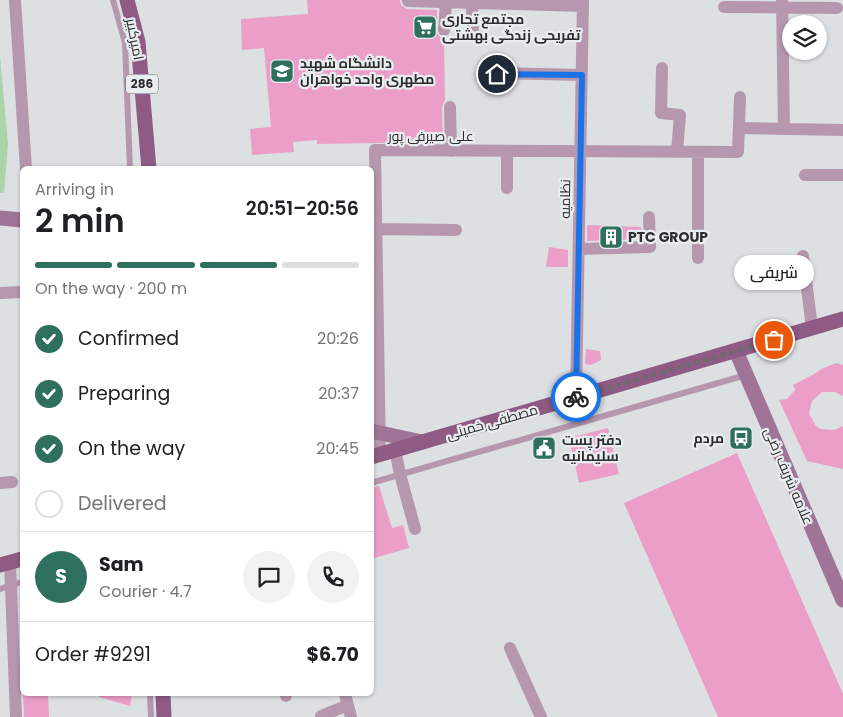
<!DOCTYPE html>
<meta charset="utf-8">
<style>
:root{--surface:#fff;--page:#f2f2f2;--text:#202124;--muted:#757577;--line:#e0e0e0;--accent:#2e6f5e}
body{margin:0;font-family:Poppins,Cairo,sans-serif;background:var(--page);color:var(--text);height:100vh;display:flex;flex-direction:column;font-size:19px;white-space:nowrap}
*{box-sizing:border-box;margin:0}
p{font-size:16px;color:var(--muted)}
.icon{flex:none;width:28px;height:28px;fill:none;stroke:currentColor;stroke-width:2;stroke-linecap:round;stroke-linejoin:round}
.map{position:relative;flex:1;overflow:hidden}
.drawer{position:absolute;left:20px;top:166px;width:354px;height:530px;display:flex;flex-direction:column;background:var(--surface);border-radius:8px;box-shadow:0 1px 4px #0004}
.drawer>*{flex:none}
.buttons{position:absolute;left:782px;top:15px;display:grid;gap:10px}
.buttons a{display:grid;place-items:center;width:45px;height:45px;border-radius:50%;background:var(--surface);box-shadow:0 1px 4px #0004;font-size:25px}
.pin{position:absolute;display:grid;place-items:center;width:42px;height:42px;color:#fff;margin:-21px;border:2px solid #fff;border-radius:50%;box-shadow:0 1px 5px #0007}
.courier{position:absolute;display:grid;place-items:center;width:50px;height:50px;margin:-25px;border:4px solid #1a73e8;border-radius:50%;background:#fff;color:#222;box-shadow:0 1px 6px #0007}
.bubble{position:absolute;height:35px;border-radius:18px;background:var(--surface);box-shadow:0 1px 4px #0004;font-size:16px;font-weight:600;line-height:35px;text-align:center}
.overview em{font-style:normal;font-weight:600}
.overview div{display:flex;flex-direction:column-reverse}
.overview{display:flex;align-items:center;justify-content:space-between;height:85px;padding:0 15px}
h1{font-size:32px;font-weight:600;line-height:38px}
.bar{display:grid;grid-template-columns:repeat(4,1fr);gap:8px 5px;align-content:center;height:60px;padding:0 15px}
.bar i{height:6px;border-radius:4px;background:var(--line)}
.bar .on{background:var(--accent)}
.bar p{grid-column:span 4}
.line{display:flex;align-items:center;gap:12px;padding:0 15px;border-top:1px solid var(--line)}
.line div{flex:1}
.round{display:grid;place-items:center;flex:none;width:52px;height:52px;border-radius:26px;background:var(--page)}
ol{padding:0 15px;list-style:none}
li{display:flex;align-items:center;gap:15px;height:55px}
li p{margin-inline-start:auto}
li .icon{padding:5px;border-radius:50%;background:var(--accent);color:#fff;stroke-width:4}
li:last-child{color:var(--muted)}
li i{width:28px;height:28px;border:2px solid var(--line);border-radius:50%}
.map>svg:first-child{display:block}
.garden{fill:#abd4ab}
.building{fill:#eb9ec8}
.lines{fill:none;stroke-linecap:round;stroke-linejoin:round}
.lane{stroke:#b697ae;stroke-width:6}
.street{stroke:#b697ae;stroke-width:12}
.secondary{stroke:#a07496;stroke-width:15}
.primary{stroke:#8f5a84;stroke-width:15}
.done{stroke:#6a6c6d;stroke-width:5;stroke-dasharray:0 9}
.route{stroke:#1a73e8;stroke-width:6}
.labels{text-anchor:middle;stroke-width:4.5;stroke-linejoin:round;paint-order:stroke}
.shield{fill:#e9edf1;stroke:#656768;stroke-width:1}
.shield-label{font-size:12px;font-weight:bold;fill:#2c2d2e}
.poi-label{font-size:14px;font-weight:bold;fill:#2c2d2e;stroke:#e9edf1;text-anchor:start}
.street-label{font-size:14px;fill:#2c2d2e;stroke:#e9edf1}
</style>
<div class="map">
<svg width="843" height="717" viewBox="0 0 843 717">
<rect width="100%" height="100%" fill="#dce0e3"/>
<path class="garden" d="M0,56l8,88 -4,49h-4z"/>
<path class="building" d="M307,0h93l1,5 6,4 30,1v23l3,4 4,1 1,62 -3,7 1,35 -126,2v-4l-24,2 1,10 -42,3 -2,-26 21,-2 -7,-79 -22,2 -1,-31 67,-5z
M587,225l54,2 1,12 -55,2z
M549,247l19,3v17h-22z
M586,349l14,2 1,9 -10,5 -6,-1z
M836,363l7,2v31l-8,-4h-13l-10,9 -3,13 7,12 5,3 13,1 9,-4v43l-36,-8 -28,-61 8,-1 8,-9 -2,-5 23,-12 5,-4z
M608,428l11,46 -40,9 -10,-45z
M737,453l106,241v23h-125l-94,-214z
M379,486l13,42 11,-3 6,23 -38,11v-71z
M23,694h25l1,23h-25z
M99,694h33l-2,12 -31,-9z"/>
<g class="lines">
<path class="lane" d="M113,0l12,43 5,126
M371,483l375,-108
M0,589l22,-7
M150,694l1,23"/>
<path class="street" d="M15,0l11,169
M782,0l2,129
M408,1l175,5
M472,3l1,32
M724,7l113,1
M444,30l2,-28
M662,68l-1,45 19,2 -3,37
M497,73l85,2
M450,107l1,44
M739,128l104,2
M507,151v37
M698,152v106
M805,175h38
M377,229l79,1
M579,249l71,-2 -1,-30
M803,256l9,72
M0,293l22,-1
M576,398l7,-398
M395,450l5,24 15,55
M380,455l-5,-305 363,2 2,-55
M0,483l12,-1
M10,562l6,155
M510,648l31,69
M286,694v2
M345,694l6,23
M321,716l27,-11"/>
<path class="secondary" d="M0,218l22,2
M736,351l107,249
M371,431l51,11"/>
<path class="primary" d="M127,0l11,42 11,127
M371,457l472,-138
M0,565l22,-6
M163,694l1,23"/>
</g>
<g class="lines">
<path class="done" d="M576,397l198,-57"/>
<path class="route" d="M497,74l85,1 -6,322"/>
</g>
<defs>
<g id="supermarket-square" transform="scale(1.25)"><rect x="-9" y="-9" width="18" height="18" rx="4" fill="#2e6f5e" stroke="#e9edf1"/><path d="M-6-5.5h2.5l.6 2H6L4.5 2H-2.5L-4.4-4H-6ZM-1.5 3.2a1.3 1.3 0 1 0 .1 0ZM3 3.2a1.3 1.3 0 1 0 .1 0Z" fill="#fff"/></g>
<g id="university-square" transform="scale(1.25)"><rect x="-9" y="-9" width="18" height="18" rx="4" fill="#2e6f5e" stroke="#e9edf1"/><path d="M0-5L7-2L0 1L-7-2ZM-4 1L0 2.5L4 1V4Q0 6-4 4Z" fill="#fff"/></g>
<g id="building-square" transform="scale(1.25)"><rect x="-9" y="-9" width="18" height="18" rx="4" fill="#2e6f5e" stroke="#e9edf1"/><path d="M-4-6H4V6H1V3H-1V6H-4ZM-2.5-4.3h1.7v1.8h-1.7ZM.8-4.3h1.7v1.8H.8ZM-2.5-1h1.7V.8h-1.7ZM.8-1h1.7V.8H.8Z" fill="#fff"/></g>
<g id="bus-square" transform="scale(1.25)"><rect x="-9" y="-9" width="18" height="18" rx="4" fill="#2e6f5e" stroke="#e9edf1"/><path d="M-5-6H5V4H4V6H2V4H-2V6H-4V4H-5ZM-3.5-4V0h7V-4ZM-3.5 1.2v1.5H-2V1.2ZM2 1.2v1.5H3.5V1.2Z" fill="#fff"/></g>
<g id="civic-square" transform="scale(1.25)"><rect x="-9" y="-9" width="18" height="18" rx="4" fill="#2e6f5e" stroke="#e9edf1"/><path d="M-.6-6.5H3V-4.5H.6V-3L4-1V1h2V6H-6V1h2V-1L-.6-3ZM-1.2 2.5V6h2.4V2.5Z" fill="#fff"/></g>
</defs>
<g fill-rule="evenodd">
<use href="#supermarket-square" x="425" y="27"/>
<use href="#university-square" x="282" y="71"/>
<use href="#building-square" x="611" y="237"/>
<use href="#bus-square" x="741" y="438"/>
<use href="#civic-square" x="544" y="448"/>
</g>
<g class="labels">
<rect class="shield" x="126" y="74.5" width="32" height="19" rx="4"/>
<g class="shield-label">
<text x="142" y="88">286</text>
</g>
<g class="poi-label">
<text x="442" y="24">مجتمع تجاری<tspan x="442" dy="16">تفریحی زندگی بهشتی</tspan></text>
<text x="300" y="68">دانشگاه شهید<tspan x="300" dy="16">مطهری واحد خواهران</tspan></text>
<text x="628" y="242">PTC GROUP</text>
<text x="724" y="443" text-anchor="end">مردم</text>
<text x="562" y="445">دفتر پست<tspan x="562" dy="16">سلیمانیه</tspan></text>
</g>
<g class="street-label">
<text transform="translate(135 39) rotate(79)" y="5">امیرکبیر</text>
<text x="431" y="141">علی صیرفی پور</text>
<text transform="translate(565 199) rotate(-89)" y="5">نظامیه</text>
<text transform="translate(492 422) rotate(-16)" y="5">مصطفی خمینی</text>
<text transform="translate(789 476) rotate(67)" y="5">علامه شریف رضی</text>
</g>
</g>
</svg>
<div class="buttons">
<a><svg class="icon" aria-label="layers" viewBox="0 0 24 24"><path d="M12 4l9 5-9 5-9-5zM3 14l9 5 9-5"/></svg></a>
</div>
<div class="pin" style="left:774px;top:340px;background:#ea580c"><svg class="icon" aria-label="bag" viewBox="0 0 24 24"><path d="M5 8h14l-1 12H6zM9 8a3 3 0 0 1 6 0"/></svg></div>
<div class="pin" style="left:497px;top:74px;background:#1f2937"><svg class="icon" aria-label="home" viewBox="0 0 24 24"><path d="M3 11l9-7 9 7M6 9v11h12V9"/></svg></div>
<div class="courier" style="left:576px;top:397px"><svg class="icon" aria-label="bike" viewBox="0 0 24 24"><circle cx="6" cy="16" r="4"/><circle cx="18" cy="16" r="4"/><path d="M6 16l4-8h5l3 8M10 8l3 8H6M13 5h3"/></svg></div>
<div class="bubble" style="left:734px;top:255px;width:80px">شریفی</div>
<section class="drawer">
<div class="overview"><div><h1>2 min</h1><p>Arriving in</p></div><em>20:51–20:56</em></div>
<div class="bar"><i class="on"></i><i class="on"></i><i class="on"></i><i></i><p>On the way · 200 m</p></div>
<ol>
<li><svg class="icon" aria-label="check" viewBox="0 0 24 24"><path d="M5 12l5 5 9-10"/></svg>Confirmed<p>20:26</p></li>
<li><svg class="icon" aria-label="check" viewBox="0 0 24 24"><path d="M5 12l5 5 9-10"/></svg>Preparing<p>20:37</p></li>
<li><svg class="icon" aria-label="check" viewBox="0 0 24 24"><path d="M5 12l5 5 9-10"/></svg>On the way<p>20:45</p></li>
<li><i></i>Delivered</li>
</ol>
<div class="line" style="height:90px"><b class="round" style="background:var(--accent);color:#fff">S</b><div><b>Sam</b><p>Courier · 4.7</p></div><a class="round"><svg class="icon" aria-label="chat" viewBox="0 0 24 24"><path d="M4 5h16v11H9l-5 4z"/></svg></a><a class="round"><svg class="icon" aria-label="phone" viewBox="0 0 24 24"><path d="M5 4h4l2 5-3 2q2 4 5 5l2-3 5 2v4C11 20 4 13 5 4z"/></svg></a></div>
<div class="line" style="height:65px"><div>Order #9291</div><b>$6.70</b></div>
</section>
</div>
